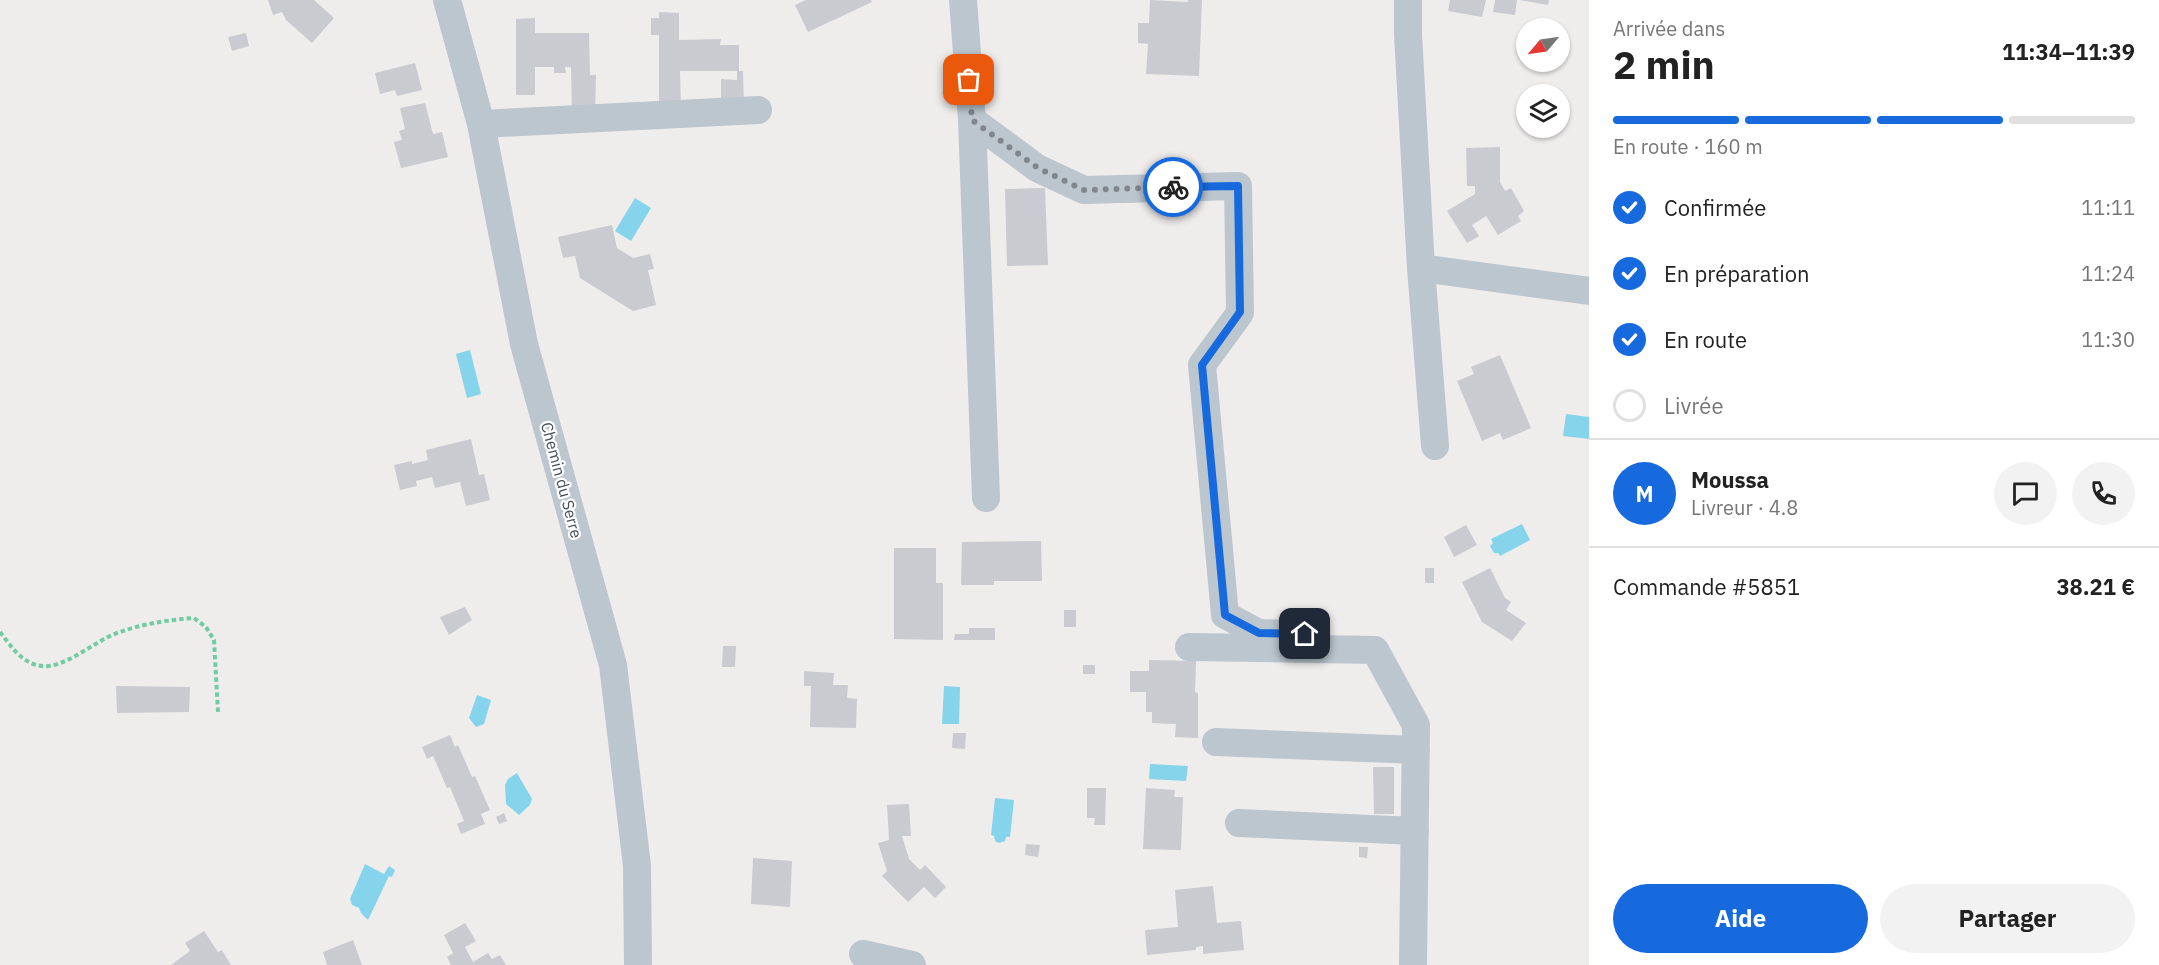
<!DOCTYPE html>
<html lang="fr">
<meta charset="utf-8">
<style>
:root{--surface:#fff;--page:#f2f2f2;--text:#222;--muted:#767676;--line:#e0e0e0;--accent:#1769de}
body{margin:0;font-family:"IBM Plex Sans",sans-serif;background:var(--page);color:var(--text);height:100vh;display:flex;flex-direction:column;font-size:22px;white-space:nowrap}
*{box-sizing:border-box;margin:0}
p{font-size:20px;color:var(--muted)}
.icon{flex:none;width:33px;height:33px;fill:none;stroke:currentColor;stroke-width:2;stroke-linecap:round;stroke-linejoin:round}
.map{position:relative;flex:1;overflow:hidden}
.sheet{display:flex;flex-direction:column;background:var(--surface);width:570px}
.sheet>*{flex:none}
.needle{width:39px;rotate:241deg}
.controls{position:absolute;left:1516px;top:18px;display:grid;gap:12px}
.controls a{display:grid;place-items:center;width:54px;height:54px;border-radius:50%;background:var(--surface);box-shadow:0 2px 4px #0004;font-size:30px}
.pin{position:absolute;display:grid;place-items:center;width:51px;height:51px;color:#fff;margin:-26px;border-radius:12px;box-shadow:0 3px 9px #0006}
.courier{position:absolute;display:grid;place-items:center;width:60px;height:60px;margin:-30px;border:4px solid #1769de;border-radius:50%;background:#fff;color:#222;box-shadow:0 2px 8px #0007}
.overview em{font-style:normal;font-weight:700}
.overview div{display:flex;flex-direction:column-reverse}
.overview{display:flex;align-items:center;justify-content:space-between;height:102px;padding:0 24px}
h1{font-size:39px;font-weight:700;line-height:45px}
.bar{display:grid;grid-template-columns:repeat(4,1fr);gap:9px 6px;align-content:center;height:72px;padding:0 24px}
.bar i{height:8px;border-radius:4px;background:var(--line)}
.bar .on{background:var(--accent)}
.bar p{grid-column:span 4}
.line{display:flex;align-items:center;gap:15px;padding:0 24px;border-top:2px solid var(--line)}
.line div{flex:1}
.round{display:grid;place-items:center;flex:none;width:63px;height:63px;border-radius:32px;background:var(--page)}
ol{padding:0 24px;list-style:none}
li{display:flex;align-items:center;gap:18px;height:66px}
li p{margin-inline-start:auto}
li .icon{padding:6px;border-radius:50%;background:var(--accent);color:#fff;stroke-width:4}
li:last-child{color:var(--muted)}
li i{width:33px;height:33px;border:3px solid var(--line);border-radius:50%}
.action{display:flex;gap:12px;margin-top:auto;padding:12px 24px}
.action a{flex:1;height:69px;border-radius:36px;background:var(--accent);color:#fff;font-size:24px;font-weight:700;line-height:69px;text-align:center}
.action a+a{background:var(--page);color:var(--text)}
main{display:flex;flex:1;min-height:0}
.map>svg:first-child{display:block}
.water{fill:#85d4ec}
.building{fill:#c9cbd1}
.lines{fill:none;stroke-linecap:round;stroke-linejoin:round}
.path{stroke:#71cca1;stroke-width:4;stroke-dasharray:4.5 3;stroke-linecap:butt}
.minor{stroke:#bcc6cf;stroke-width:28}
.done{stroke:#80868c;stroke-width:6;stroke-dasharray:0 10.8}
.route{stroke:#1769de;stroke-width:8}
.labels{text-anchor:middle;stroke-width:4.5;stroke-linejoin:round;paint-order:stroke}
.street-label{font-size:16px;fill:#444f59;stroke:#fff}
</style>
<main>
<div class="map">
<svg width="1589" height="965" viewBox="0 0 1589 965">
<rect width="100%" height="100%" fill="#efecec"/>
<path class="water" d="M635,198l16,10 -20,33 -16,-10z
M470,350l11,44 -14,4 -11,-44z
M1566,414l23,3v22l-26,-3z
M1522,524l8,16 -30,16 -2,-3h-4l-4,-7 3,-3 -2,-4z
M944,686l16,1 -1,37h-17z
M477,695l14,5 -7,24 -8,3 -7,-9z
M1150,764l38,2 -2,15 -37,-2z
M517,773l15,26 -2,6 -11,10 -13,-11 -1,-19 3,-6z
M995,798l19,2 -4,37h-4l-1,4 -6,2 -4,-2 -1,-5 -3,-1z
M365,864l19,10 5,-8 6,4 -3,7 -3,-1 -21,44 -7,-7 -2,-5 -7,-3 -2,-6z"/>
<path class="building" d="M268,0h46l20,18 -22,25 -26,-23 -4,-8 -9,3z
M806,0h65l1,2 -64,30 -13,-27z
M1150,0l38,2v-2h14l-3,76 -53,-2 2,-30 -10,-1v-20h11z
M1450,0h36l-4,17 -34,-6z
M1495,0h22l-2,15 -22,-3z
M1519,0h30l-1,5z
M659,12l20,1v27l42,-1 -1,6h19v26h4l1,38h-23v-30l16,1v-9h-57l1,39h-22v-75h-8v-17h8z
M535,18v15h54l1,42h6l-1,38h-23l-1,-46h-6l1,6h-12v-6h-19v28h-19v-76z
M246,33l3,13 -17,5 -4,-14z
M415,63l7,27 -25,6 -2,-6 -15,4 -5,-21z
M425,103l8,31 9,-2 6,25 -47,11 -7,-26 8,-2 -3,-9 6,-2 -5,-21z
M1500,147v35l5,9 6,-3 13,23 -6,5 3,5 -23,14 -12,-19 -14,9 7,11 -12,7 -20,-32 28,-17v-8h-8l-1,-38z
M1045,188l3,77 -41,1 -2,-77z
M612,225l5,23 16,10 17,-4 4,15 -6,1 8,35 -23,6 -53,-33 -5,-22 -12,2 -5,-21z
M1500,355l31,73 -28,12 -3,-7 -18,8 -25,-60 17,-7 -3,-7z
M471,439l8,36 5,-1 6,26 -24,6 -6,-24 -25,6 -3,-11 -16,4 1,5 -17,4 -6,-25 18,-4v3l16,-4 -2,-10z
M1466,525l11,20 -23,12 -10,-20z
M1041,541l1,40h-48v4h-33l1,-43z
M894,548h42v35h7v57l-49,-1z
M1425,568h9v15h-9z
M1490,568l15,30 6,4 -5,8 20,13 -14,18 -30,-19 -20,-40z
M465,607l7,13 -23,15 -9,-18z
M1064,610h12v17h-12z
M969,628h26v12h-41l1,-6h14z
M723,646h13l-1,21h-13z
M1149,660l47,1 -1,31 3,1v45l-23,-1 1,-13 -24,-1v-11h-6v-20h-16v-21h19z
M1083,665h12v9h-12z
M804,671l30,2 -1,12h15l-1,13 10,1 -1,29 -46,-1 1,-41h-7z
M116,686l74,1 -1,25 -72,1z
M953,733h13l-1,16 -13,-1z
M450,735l5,12 3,-2 14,32 3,-1 15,34 -9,4 4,10 -24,10 -4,-10 7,-3 -14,-34 -3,1 -14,-32 -6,3 -5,-12z
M1373,767h21v47h-20z
M1087,788h19l-1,37h-11l1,-7h-8z
M1146,788l29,2 -1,7h9l-2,53 -38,-1z
M909,804l2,32h-9l7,23 11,11 5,-5 21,22 -11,11 -11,-11 -16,15 -26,-26 5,-5 -9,-28 11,-3 -2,-35z
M504,813l3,8 -8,3 -3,-7z
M1026,844l14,1 -2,12 -13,-2z
M1359,847h9l-1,11 -8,-1z
M753,858l39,3 -2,46 -39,-3z
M1213,886l4,37 24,-2 3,29 -41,4v-8l-7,1v3l-49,5 -2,-25 33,-3 -3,-37z
M465,923l11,18 -11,6 8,15 15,-9 4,6 8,-4 6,10h-55l-4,-8 6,-4 -9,-18z
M204,931l14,21 4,-2 9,15h-60l19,-14 -5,-8z
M353,940l9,25h-35l-4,-13z"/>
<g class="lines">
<path class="path" d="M0,632c11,14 22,32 42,34 22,3 53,-25 75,-33 25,-9 50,-13 77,-15l12,9 8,13 4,72"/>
<path class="minor" d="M447,0l34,124 43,220 89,321 24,201 1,99
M963,0l9,120 14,378
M1408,0v34l13,234 14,178
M972,120l65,48 47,22 154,-4 2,127 -38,52 23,250 34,18 46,1
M481,124l277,-14
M1421,268l168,23
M1189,647l186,3 41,75 -3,240
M1216,742l200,8
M1239,823l176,8
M863,954l49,11"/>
</g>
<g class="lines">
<path class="done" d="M969,80l3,40 66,48 46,22 89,-3"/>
<path class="route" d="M1173,187l65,-1 2,126 -38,53 23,250 34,18 46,1"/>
</g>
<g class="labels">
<g class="street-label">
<text transform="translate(562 480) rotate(75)" y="6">Chemin du Serre</text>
</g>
</g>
</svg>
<div class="controls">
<a><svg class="needle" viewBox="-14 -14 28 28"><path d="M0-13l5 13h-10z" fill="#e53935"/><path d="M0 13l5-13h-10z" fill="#767676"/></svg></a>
<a><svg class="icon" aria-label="layers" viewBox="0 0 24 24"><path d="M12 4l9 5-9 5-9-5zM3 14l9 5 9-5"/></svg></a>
</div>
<div class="pin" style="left:969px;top:80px;background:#ea580c"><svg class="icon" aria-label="bag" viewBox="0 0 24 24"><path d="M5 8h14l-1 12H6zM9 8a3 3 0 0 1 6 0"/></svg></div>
<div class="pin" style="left:1305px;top:634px;background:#1f2937"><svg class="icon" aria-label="home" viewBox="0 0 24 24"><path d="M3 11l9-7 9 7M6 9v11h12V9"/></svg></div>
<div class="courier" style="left:1173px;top:187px"><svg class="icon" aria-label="bike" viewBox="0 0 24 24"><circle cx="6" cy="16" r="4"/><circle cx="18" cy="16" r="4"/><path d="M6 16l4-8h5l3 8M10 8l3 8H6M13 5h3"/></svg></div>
</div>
<section class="sheet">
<div class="overview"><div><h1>2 min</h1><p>Arrivée dans</p></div><em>11:34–11:39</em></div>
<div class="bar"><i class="on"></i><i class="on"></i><i class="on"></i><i></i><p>En route · 160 m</p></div>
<ol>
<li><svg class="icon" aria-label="check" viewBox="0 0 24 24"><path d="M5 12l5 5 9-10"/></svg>Confirmée<p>11:11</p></li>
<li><svg class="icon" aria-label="check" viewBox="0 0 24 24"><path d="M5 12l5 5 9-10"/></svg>En préparation<p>11:24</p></li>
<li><svg class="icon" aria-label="check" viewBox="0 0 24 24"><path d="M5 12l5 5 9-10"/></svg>En route<p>11:30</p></li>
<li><i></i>Livrée</li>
</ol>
<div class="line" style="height:108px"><b class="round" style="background:var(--accent);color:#fff">M</b><div><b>Moussa</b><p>Livreur · 4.8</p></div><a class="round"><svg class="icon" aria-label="chat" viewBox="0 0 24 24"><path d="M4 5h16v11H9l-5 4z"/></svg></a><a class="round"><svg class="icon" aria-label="phone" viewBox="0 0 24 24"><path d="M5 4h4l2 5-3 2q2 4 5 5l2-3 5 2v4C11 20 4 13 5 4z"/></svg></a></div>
<div class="line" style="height:78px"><div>Commande #5851</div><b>38.21 €</b></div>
<div class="action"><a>Aide</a><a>Partager</a></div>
</section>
</main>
